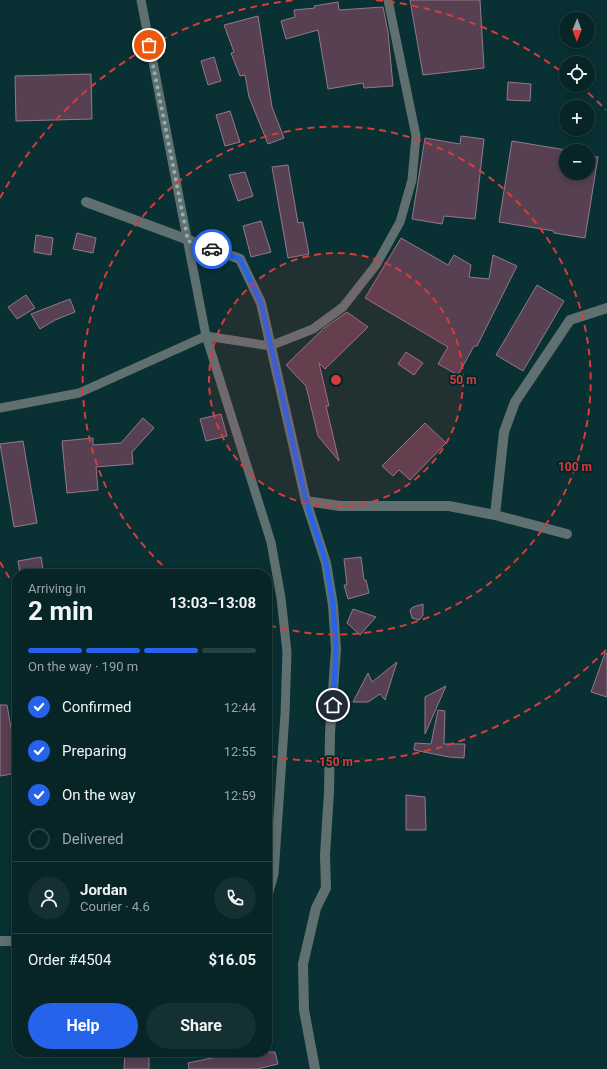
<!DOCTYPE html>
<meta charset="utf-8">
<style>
:root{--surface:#072426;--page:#153032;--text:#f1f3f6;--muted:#98a4a7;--line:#284143;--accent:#2563eb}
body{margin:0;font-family:Roboto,sans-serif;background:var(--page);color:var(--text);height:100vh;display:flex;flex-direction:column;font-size:15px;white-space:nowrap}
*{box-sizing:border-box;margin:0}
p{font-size:13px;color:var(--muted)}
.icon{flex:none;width:22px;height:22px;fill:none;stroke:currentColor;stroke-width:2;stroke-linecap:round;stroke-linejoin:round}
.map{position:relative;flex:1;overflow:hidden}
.details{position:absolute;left:12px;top:569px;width:260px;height:488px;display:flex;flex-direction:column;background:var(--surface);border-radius:16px;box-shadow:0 2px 10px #0003,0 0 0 1px var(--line)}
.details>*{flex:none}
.needle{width:26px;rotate:181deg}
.tools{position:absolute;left:559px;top:12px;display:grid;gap:8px}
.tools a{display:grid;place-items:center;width:36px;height:36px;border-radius:50%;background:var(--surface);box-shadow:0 2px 10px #0003,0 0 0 1px var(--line);font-size:20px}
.pin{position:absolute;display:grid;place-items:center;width:34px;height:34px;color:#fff;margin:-17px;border:2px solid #fff;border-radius:50%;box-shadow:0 1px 4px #0007}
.courier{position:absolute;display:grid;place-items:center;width:40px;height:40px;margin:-20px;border:3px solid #2563eb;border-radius:50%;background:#fff;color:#222;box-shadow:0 1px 5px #0007}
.overview em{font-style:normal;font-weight:700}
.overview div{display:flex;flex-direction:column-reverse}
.overview{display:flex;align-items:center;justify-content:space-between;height:68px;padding:0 16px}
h1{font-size:26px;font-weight:700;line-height:30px}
.bar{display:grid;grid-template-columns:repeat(4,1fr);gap:6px 4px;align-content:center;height:48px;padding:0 16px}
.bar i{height:5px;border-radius:3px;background:var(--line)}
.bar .active{background:var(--accent)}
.bar p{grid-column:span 4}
.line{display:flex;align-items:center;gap:10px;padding:0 16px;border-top:1px solid var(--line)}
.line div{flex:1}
.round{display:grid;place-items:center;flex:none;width:42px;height:42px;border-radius:21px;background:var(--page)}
ol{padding:0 16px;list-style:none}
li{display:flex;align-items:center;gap:12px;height:44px}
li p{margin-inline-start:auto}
li .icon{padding:4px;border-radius:50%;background:var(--accent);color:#fff;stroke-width:4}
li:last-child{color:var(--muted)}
li i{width:22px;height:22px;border:2px solid var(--line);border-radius:50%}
.button{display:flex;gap:8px;margin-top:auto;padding:8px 16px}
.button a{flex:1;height:46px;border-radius:24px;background:var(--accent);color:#fff;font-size:16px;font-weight:700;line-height:46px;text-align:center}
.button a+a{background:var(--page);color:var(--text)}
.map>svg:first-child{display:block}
.building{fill:#574051;stroke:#92798c}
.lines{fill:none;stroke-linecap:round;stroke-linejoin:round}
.lane{stroke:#607071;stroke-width:9}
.street{stroke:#607071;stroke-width:10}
.done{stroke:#94afb0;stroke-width:4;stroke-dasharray:0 7.2}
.route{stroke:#2563eb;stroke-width:5}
.ring{fill:none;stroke:#d73c3c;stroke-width:2;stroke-dasharray:7 5}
.centre{fill:#d73c3c;stroke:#002628;stroke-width:2}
.ring-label{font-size:12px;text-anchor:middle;font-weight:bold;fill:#d73c3c;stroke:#002628;stroke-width:3.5;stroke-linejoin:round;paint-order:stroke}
</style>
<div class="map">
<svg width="607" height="1069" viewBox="0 0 607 1069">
<rect width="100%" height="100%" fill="#093032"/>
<path class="building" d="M410,0h70l4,68 -61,7z
M338,2l1,8 44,-3 5,25 5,54 -29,2 -1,-5 -35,6 -10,-59 -32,9 -5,-18 14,-4 -1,-7 21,-2 -1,-2z
M258,16l14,91 12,31 -16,6 -19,-47 -4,-22 -5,1 -9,-23 3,-1 -10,-27z
M214,57l7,24 -13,4 -7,-24z
M91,74l1,45 -76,2 -1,-45z
M508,82l23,2 -1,17 -23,-1z
M230,111l10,31 -15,4 -9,-31z
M461,136l23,3 -9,80 -31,-3 -2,8 -30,-5 13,-81 35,6z
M512,141l54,9v23h22v-17l10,1 -13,81 -31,-5v-2l-55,-9z
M288,165l10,58 5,-1 6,32 -21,4 -16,-91z
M245,172l8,24 -15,5 -9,-26z
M261,221l10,31 -20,5 -8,-31z
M77,233l19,5 -3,15 -20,-4z
M36,235l17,3 -2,17 -17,-3z
M401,238l47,27 6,-10 17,10 -2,12 20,2 4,-24 24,11 -40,80h-3l-16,29 -20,-11 10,-17 -83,-49z
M537,285l27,16 -41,70 -27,-16z
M26,295l9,13 -18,11 -9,-12z
M70,299l5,13 -20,8 -15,9 -9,-15z
M347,312l21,15 -43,42 -6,-6 10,43h-3l13,55 -21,-25 -12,-50 -20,-21 38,-37z
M406,352l17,11 -9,12 -16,-11z
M221,414l6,22 -21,5 -6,-22z
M143,418l11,10 -22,24 1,12 -37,3 2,23 -31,3 -5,-52 31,-3v7l28,-2z
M425,423l21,20 -36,37 -11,-10 -6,6 -11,-10z
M23,441l14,82 -23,4 -14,-83z
M41,557l3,17h-24l-2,-13z
M361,557l3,23h2l3,13 -21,6 -4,-14h3l-3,-26z
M423,604v11l-4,5 -7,-2 -2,-8 3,-3z
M353,609l23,8 -16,18 -13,-12z
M605,653h2v44l-16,-5z
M397,662l-12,38 -5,-6 -12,8h-15l15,-29 4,9z
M446,686l-21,48v-37z
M0,705h7l10,57v11l-17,3z
M438,710l7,1 -1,33h21l-1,14 -15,-1 -35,-7 1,-7 16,1z
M406,795l19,2 1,33h-20z
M125,1052h24v17h-25z
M240,1052h35l3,12 -21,5h-68l-1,-6z"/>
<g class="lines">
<path class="lane" d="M141,0l65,336 65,206 10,56 6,54 -2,62 -11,160 -7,25
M0,408l79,-15 127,-57 64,10 43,-17 30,-22 33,-42 24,-43 12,-42 4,-44 -28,-136"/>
<path class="street" d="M86,202l154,57 -52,-18
M240,259l21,44 45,198 20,62 7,42 3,44 -6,84 -1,59 -4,63 1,33 -10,20 -13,56 1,46 11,59
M306,501l34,5h109l46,9 72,19
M495,515l9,-83 11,-30 55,-82 37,-12
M0,941h17"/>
</g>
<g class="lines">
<path class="done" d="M149,45l39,196 24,8"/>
<path class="route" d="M212,249l28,10 21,44 45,198 20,62 7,42 3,44 -3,56"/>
</g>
<circle cx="336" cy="380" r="127" fill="#d73c3c" fill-opacity=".12"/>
<g class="ring">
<circle cx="336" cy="380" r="127"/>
<path d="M171 573A254 254 0 1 1 268 625"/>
<path d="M606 650A382 382 0 0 1 270 756M16 588A382 382 0 0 1 0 562M0 198A382 382 0 0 1 296 0M376 0A382 382 0 0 1 566 75M579 85A382 382 0 0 1 606 110"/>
</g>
<circle cx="336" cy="380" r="6" class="centre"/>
<g class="ring-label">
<text x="463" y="384">50 m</text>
<text x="575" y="471">100 m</text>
<text x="336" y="766">150 m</text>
</g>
</svg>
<div class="tools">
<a><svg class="needle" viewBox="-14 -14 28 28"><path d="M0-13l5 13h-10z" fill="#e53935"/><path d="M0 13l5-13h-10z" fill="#98a4a7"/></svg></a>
<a><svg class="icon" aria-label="locate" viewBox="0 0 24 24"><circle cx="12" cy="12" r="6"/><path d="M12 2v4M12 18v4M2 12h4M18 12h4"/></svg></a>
<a>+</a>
<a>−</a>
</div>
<div class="pin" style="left:149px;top:45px;background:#ea580c"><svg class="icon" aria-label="bag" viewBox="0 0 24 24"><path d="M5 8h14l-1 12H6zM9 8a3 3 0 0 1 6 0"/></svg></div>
<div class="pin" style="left:333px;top:705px;background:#1f2937"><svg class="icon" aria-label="home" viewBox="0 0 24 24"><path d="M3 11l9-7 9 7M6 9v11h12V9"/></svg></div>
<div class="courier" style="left:212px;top:249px"><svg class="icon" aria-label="car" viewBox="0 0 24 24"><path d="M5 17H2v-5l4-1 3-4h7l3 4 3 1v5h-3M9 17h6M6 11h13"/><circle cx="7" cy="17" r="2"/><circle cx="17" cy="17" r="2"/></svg></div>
<section class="details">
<div class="overview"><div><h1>2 min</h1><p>Arriving in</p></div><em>13:03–13:08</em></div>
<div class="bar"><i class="active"></i><i class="active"></i><i class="active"></i><i></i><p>On the way · 190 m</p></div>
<ol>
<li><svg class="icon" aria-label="check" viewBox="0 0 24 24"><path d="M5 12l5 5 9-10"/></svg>Confirmed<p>12:44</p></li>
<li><svg class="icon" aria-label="check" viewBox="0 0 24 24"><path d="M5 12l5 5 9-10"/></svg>Preparing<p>12:55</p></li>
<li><svg class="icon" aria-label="check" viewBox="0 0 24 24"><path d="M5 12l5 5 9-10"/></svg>On the way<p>12:59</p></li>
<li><i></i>Delivered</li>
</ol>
<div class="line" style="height:72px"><a class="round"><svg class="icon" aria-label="person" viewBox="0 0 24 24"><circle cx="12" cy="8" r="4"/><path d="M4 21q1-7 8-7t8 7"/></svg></a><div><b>Jordan</b><p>Courier · 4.6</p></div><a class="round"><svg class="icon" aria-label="phone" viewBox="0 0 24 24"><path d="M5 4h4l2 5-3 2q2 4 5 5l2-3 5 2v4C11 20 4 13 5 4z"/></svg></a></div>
<div class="line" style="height:52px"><div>Order #4504</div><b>$16.05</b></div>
<div class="button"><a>Help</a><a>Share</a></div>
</section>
</div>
